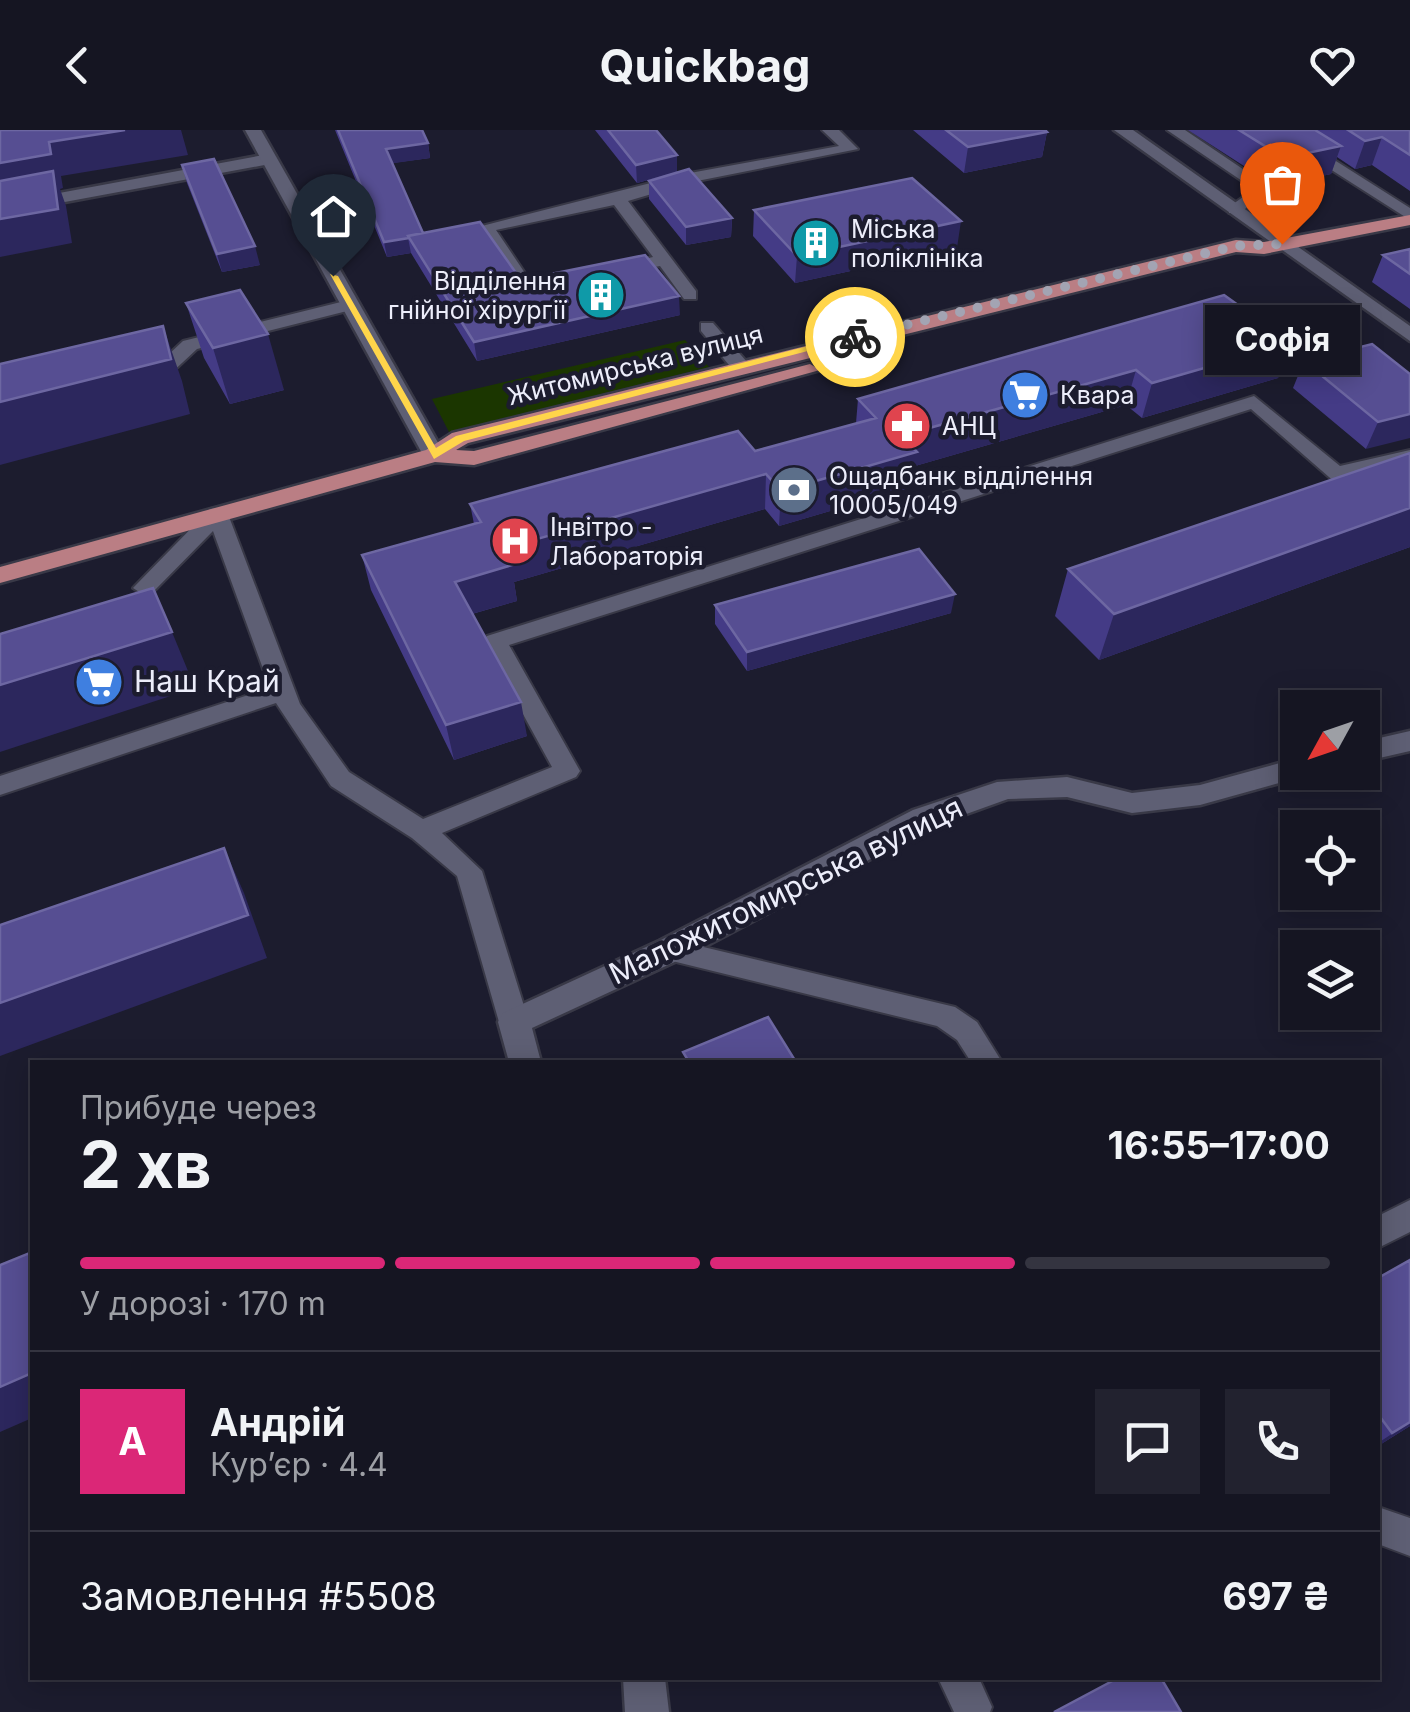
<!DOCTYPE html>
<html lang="uk">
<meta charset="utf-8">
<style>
:root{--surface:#151522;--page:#22222f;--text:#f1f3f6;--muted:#9d9fa5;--line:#343440;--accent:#db2777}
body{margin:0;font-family:Inter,sans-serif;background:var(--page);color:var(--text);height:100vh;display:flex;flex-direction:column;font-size:38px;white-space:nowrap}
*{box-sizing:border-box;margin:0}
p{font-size:32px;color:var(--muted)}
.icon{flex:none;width:55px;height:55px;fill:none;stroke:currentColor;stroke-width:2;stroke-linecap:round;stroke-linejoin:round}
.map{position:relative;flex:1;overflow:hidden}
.panel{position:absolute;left:30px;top:930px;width:1350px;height:620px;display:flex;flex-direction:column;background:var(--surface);border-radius:0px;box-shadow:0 5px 25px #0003,0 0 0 2px var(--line)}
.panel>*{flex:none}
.needle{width:65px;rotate:230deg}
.fabs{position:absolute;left:1280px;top:560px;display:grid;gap:20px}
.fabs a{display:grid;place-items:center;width:100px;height:100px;border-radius:0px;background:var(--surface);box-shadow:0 5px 25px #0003,0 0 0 2px var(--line);font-size:50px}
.pin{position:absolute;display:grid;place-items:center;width:85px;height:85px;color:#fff;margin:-102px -42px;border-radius:50% 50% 50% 0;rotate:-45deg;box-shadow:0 0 10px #0007}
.pin .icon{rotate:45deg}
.courier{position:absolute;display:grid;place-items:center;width:100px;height:100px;margin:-50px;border:8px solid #ffd54a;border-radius:50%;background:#fff;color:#222;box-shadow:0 2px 12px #0007}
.bubble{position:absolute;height:70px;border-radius:0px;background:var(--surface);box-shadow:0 5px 25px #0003,0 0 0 2px var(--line);font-size:32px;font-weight:700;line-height:70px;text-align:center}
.overview em{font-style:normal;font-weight:700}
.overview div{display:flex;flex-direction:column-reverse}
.overview{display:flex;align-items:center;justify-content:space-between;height:170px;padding:0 50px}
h1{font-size:65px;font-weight:700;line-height:75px}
.bar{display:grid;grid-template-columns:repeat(4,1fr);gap:15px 10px;align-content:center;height:120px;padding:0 50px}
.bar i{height:12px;border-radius:8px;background:var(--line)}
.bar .current{background:var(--accent)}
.bar p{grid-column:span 4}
.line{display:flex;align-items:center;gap:25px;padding:0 50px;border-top:2px solid var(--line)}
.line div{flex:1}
.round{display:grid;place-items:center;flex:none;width:105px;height:105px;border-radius:0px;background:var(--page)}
header{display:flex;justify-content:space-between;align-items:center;height:130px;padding:0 50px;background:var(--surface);font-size:45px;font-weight:700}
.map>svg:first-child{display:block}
.green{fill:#1b3600}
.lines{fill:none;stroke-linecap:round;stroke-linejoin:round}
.lane-casing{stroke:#393947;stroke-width:4}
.street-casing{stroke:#393947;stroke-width:5}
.secondary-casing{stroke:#393947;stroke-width:5}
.primary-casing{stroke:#393947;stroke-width:5}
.lane{fill:#5e5f74;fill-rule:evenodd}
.street{fill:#5e5f74;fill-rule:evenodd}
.secondary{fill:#5e5f74;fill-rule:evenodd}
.primary{fill:#ba7e84;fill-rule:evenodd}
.wall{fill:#443b86}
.shaded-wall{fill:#2c275d}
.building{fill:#564e92;stroke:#6d67a2;stroke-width:2.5}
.route{fill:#ffd54a}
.done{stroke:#a3a4b3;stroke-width:10;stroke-dasharray:0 18}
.labels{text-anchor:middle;stroke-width:9;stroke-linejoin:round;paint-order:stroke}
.far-poi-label{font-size:25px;fill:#ecedfa;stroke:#1c1c2e;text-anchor:start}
.far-street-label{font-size:25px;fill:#ecedfa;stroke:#1c1c2e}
.poi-label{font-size:30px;fill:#ecedfa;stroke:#1c1c2e;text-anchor:start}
.street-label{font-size:30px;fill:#ecedfa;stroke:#1c1c2e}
</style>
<header><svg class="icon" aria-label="back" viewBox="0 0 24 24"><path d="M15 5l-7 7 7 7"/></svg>Quickbag<svg class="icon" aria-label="heart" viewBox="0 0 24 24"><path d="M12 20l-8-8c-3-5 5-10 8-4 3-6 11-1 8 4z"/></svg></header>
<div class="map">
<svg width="1410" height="1582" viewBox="0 0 1410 1582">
<rect width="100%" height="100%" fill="#1c1c2e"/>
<path class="green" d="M685,210l24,27 -260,65 -17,-33z"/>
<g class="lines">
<g class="lane-casing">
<path id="lane" d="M822,0h17l19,19 -166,33 -64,19 68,90v8h-12l-24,-33 -50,9v-8l43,-10 -39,-52 -118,25 37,55 17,-3 9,5 -37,8 -44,-68 212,-54 149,-27z
M1167,0h18l89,60 -19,9 -14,14h-12v-6l25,-18z
M1269,0h18l123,78v12z
M349,170l6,1v8l-158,40 -29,27 -26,7 -9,-6 21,-9 29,-27z
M701,193h12l34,39v8h-14l-32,-39z
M1254,266l86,70 70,-16v12l-59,14 10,10 -3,4 -31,11 -7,-2v-8l17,-7 -86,-75 -742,236 71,126 -4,6 -134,56 40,38 47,151 -5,9 -10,3 -10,-3 -5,-9 -42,-146 -45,-38 -81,-52 -55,-83 -276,92v-19l270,-88 -57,-157 -61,62 -8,2 -11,-7 77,-79 7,-1 11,6 72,190 49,68 74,47 129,-52 -69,-126 4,-5z
M670,809l285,68 22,15 25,40h-31l-14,-22 -20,-14 -277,-68 -4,-8 4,-8z
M1410,1070v32l-32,16v-32z
M1378,1377l32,11v38l-32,-12z
M938,1548h41l13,29 -2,5h-36z"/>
</g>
<g class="street-casing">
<path id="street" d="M1114,0h19l277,196v15z
M269,24l6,1v8l-275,51v-10z
M1410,601v20l-48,11v-20z
M1298,628v14l10,3 -108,30 -68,8 -65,-16 -59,2 -75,27 -252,133 -149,69 9,34h-32l-11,-40 5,-9 156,-72 254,-131 84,-28 70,-5 65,16 68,-8z
M623,1548h42l4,34h-44z"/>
</g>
<g class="secondary-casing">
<path id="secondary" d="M245,0h16l184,325 -3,5 -8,2 -11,-7z"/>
</g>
<g class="primary-casing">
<path id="primary" d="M1410,85v10l-146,29 -28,-2 -768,191 -12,7 18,1 336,-87 10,6 -346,95 -39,-3 -435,121v-16l426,-117 26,-17 784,-193 28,2z"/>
</g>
<use href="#lane" class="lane"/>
<use href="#street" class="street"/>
<use href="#secondary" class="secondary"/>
<use href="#primary" class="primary"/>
</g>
<path class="wall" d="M335,0h87l6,13 2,15 -38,5 31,70 98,47 159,35 -203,46 -66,-108 -24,4z
M595,0h61l21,25v17l-40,11z
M913,0h132l2,2 -5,25 -78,16z
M1188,0h222v61l-38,-26 -17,4 -18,-12 -6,17 -56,12z
M182,35l78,100 -38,7 -35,-89z
M649,51l83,37 -1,19 -45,8 -37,-46z
M754,80l203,38 -162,35 -42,-47z
M1410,119v60l-38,-27 11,-27z
M186,173l98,87 -54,14 -26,-46z
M1291,213l-13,35 -136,40 -16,-13 -211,61 -3,21 -133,39 -14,-17 -251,73 3,19 -45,13 55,122 -73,24 -83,-170 -9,-35 112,-31 -4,-20 285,-53 101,-28 2,-24z
M1304,231l106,13 -44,75 -73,-61z
M1410,323v94l-311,113 -44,-44 13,-47z
M715,475l236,8 -204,58 -32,-47z
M1378,1148l32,148 -32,20z"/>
<path class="shaded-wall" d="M125,0h56l7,25 -127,21 2,12 -3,1 6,17 6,37 -72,14v-94l49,-21z
M1047,2l-5,25 -78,16 4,-26z
M1382,7l-10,28 -17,4 10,-28z
M428,13l2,15 -42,6 -2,-15z
M1341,16l-10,28 -56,12 9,-28z
M677,25v17l-40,11 -1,-18z
M732,88l-1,19 -45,8v-18z
M961,91l-4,27 -162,35 2,-27z
M408,108l3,15 -24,4 -3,-15z
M255,116l5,19 -38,7 -5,-18z
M679,166l1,19 -203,46 -3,-19z
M163,196l19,55 8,33 -190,51v-63z
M268,204l16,56 -54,14 -17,-56z
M1291,213l-13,35 -136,40 10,-35z
M1136,240l-10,35 -211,61 -3,21 -133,39 2,-35 120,-55z
M1410,284v24l-44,11 12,-27z
M766,344l-1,35 -251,73 3,19 -56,16 -6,-35 47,-33z
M1410,378v39l-311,113 15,-46z
M955,464l-4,19 -204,58v-19z
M172,502l23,56 -195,64v-67z
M521,572l6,34 -73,24 -8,-35z
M224,718l20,45 23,65 -267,98v-53z
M32,1243v45l-32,14v-45z
M1410,1292v4l-32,20v-3z"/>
<path class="building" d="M0,0h125l-76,12 2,12 -51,9z
M338,0h84l6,13 -42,6 37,84 -15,3 1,2 -25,4z
M608,0h48l21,25 -41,10z
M946,0h99l2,2 -79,15z
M1239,0h76l26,16 -57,12z
M1348,0h62v25l-28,-18 -17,4z
M214,29l41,87 -38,8 -35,-89z
M689,39l43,49 -46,9 -37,-46z
M53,41l5,38 -58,10v-38z
M912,48l49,43 -164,35 -43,-46z
M480,92l41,58 124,-25 34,41 -205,46 -66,-106z
M1410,119v25l-27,-19z
M240,160l28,44 -55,14 -27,-45z
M1224,165l67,48 -139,40 -16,-13 -235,66 16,16 -136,39 -15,-17 -264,75 10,16 -57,17 66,120 -75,23 -84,-170 119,-33 -11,-18 268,-73 17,20 121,-33 -18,-19z
M163,196l8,33 -171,43v-38z
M1372,214l38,30v40l-32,8 -74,-61z
M1410,323v55l-296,106 -46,-45z
M919,419l36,45 -208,58 -32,-47z
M153,458l19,44 -172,53v-51z
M224,718l24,67 -248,88v-78z
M768,887l28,45h-107l-6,-10z
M32,1122v121l-32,14v-122z
M1410,1130v162l-18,11 -14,-19v-136z
M1118,1548h43l20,34h-127z"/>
<path class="route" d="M330,144l8,2 98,172 20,-12 399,-102 6,3 -397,104 -30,18z"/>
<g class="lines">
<path class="done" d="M855,207l381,-91 46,-2"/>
</g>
<defs>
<g id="building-disc" transform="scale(2.5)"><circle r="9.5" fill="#0f9aa8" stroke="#1c1c2e"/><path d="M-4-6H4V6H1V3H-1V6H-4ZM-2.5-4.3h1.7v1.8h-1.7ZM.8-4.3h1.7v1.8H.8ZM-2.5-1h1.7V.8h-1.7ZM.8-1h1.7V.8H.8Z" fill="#fff"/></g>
<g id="supermarket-disc" transform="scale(2.5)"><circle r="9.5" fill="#3f7fe0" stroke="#1c1c2e"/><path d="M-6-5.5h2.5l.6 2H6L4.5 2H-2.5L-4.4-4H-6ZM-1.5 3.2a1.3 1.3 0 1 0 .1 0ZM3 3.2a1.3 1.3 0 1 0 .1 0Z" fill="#fff"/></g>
<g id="pharmacy-disc" transform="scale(2.5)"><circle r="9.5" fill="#e0444e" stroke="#1c1c2e"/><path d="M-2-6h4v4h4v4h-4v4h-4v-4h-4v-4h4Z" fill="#fff"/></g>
<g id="bank-disc" transform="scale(2.5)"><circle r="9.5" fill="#5c6f8a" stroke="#1c1c2e"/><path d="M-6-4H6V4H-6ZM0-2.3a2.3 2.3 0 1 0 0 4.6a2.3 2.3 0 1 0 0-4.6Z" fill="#fff"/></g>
<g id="hospital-disc" transform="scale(2.5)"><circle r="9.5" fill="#e0444e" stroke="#1c1c2e"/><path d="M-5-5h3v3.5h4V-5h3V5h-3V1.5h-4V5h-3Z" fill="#fff"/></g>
</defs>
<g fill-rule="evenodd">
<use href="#building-disc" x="816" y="113"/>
<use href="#building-disc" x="601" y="165"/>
<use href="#supermarket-disc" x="1025" y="265"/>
<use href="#pharmacy-disc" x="907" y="296"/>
<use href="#bank-disc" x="794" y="360"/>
<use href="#hospital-disc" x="515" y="411"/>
<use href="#supermarket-disc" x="99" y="552"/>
</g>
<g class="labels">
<g class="far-poi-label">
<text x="851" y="108">Міська<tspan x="851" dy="29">поліклініка</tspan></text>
<text x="566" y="160" text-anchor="end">Відділення<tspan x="566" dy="29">гнійної хірургії</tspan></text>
<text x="1060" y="274">Квара</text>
<text x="942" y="305">АНЦ</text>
<text x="829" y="355">Ощадбанк відділення<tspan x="829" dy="29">10005/049</tspan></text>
<text x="550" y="406">Інвітро -<tspan x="550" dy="29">Лабораторія</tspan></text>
</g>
<g class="far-street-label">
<text transform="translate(635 235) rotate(-14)" y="9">Житомирська вулиця</text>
</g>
<g class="poi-label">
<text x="134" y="562">Наш Край</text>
</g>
<g class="street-label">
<text transform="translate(786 761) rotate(-26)" y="10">Маложитомирська вулиця</text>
</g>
</g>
</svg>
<div class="fabs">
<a><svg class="needle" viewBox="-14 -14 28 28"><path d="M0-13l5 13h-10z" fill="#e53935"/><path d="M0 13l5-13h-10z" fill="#9d9fa5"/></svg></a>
<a><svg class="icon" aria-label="locate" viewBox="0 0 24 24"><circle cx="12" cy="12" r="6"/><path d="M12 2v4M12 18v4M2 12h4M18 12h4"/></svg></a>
<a><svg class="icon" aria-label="layers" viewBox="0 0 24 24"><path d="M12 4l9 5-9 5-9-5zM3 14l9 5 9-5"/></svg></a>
</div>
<div class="pin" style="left:1282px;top:114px;background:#ea580c"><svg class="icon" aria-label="bag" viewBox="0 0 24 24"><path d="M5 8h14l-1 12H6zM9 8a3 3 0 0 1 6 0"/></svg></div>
<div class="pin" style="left:333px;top:146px;background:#1f2937"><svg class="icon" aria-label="home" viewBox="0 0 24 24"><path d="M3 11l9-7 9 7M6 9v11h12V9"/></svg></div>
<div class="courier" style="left:855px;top:207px"><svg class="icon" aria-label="bike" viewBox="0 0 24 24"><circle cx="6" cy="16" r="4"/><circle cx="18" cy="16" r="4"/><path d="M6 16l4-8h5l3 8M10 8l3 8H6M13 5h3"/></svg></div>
<div class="bubble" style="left:1205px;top:175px;width:155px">Софія</div>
<section class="panel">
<div class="overview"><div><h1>2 хв</h1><p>Прибуде через</p></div><em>16:55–17:00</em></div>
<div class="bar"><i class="current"></i><i class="current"></i><i class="current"></i><i></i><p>У дорозі · 170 m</p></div>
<div class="line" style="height:180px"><b class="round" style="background:var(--accent);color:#fff">А</b><div><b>Андрій</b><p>Кур’єр · 4.4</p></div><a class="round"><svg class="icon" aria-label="chat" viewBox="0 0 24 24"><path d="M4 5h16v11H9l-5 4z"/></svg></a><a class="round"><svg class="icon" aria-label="phone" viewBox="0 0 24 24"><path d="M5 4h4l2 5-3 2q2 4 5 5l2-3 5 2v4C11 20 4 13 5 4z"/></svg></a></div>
<div class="line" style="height:130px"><div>Замовлення #5508</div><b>697 ₴</b></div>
</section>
</div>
